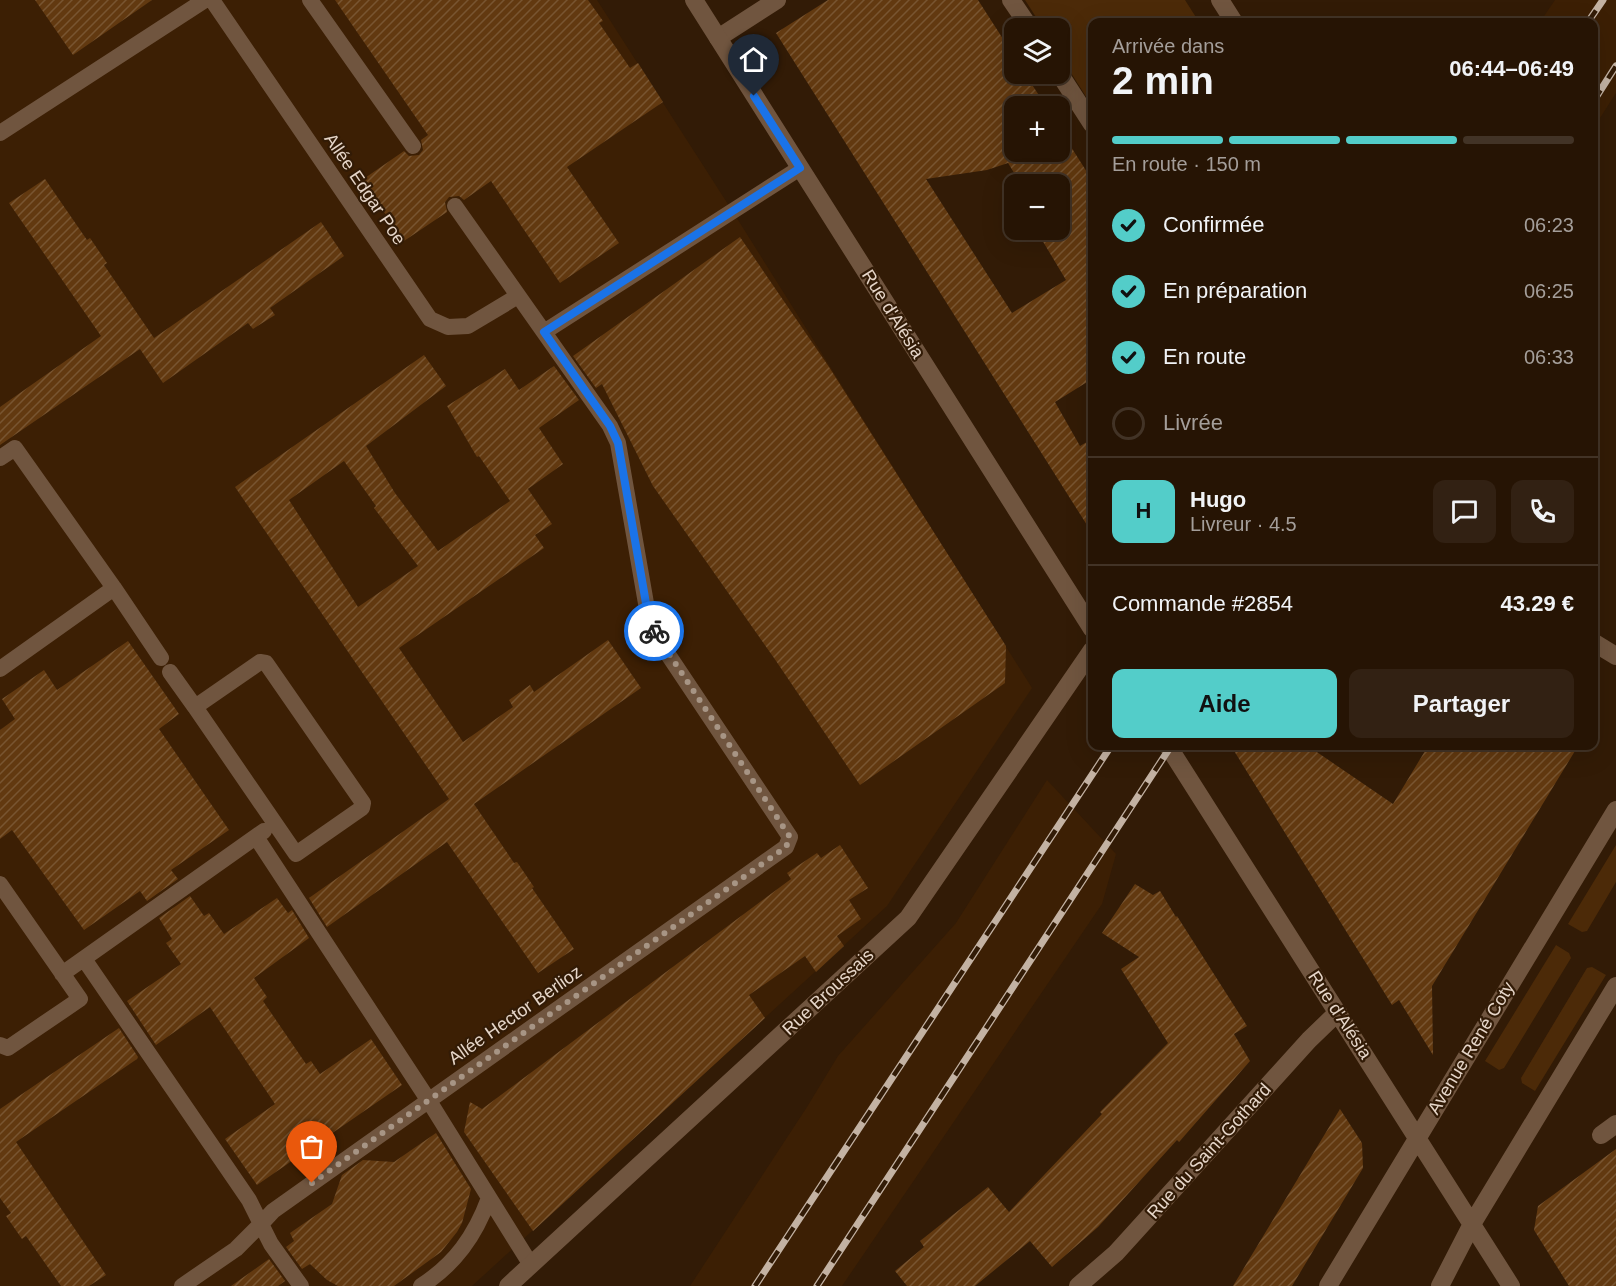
<!DOCTYPE html>
<html lang="fr">
<meta charset="utf-8">
<style>
:root{--surface:#261404;--page:#322113;--text:#f1f3f6;--muted:#a49e9a;--line:#423326;--accent:#53cdc9}
body{margin:0;font-family:Arial,sans-serif;background:var(--page);color:var(--text);height:100vh;display:flex;flex-direction:column;font-size:22px;white-space:nowrap}
*{box-sizing:border-box;margin:0}
p{font-size:20px;color:var(--muted)}
.icon{flex:none;width:33px;height:33px;fill:none;stroke:currentColor;stroke-width:2;stroke-linecap:round;stroke-linejoin:round}
.map{position:relative;flex:1;overflow:hidden}
.details{position:absolute;left:1088px;top:18px;width:510px;height:732px;display:flex;flex-direction:column;background:var(--surface);border-radius:12px;box-shadow:0 6px 24px #0002,0 0 0 2px var(--line)}
.details>*{flex:none}
.controls{position:absolute;left:1004px;top:18px;display:grid;gap:12px}
.controls a{display:grid;place-items:center;width:66px;height:66px;border-radius:12px;background:var(--surface);box-shadow:0 6px 24px #0002,0 0 0 2px var(--line);font-size:30px}
.pin{position:absolute;display:grid;place-items:center;width:51px;height:51px;color:#fff;margin:-62px -26px;border-radius:50% 50% 50% 0;rotate:-45deg;box-shadow:0 0 6px #0007}
.pin .icon{rotate:45deg}
.courier{position:absolute;display:grid;place-items:center;width:60px;height:60px;margin:-30px;border:4px solid #1a73e8;border-radius:50%;background:#fff;color:#222;box-shadow:0 2px 8px #0007}
.head em{font-style:normal;font-weight:700}
.head div{display:flex;flex-direction:column-reverse}
.head{display:flex;align-items:center;justify-content:space-between;height:102px;padding:0 24px}
h1{font-size:39px;font-weight:700;line-height:45px}
.bar{display:grid;grid-template-columns:repeat(4,1fr);gap:9px 6px;align-content:center;height:72px;padding:0 24px}
.bar i{height:8px;border-radius:4px;background:var(--line)}
.bar .current{background:var(--accent)}
.bar p{grid-column:span 4}
.line{display:flex;align-items:center;gap:15px;padding:0 24px;border-top:2px solid var(--line)}
.line div{flex:1}
.round{display:grid;place-items:center;flex:none;width:63px;height:63px;border-radius:12px;background:var(--page)}
ol{padding:0 24px;list-style:none}
li{display:flex;align-items:center;gap:18px;height:66px}
li p{margin-inline-start:auto}
li .icon{padding:6px;border-radius:50%;background:var(--accent);color:#111;stroke-width:4}
li:last-child{color:var(--muted)}
li i{width:33px;height:33px;border:3px solid var(--line);border-radius:50%}
.primary-button{display:flex;gap:12px;margin-top:auto;padding:12px 24px}
.primary-button a{flex:1;height:69px;border-radius:12px;background:var(--accent);color:#111;font-size:24px;font-weight:700;line-height:69px;text-align:center}
.primary-button a+a{background:var(--page);color:var(--text)}
.map>svg:first-child{display:block}
.built{fill:#3c1f04}
.green{fill:#4c2a08}
.building{fill:url(#building-hatch);fill-rule:evenodd}
.lines{fill:none;stroke-linecap:round;stroke-linejoin:round}
.lane{stroke:#70553f;stroke-width:16}
.street{stroke:#70553f;stroke-width:18}
.secondary{stroke:#70553f;stroke-width:18}
.rail-casing{stroke:#c3b2a3;stroke-width:7}
.rail{stroke:#321b06;stroke-width:4.5;stroke-dasharray:14;stroke-linecap:butt}
.done{stroke:#a79585;stroke-width:6;stroke-dasharray:0 10.8}
.route{stroke:#1a73e8;stroke-width:8}
.labels{text-anchor:middle;stroke-width:4.5;stroke-linejoin:round;paint-order:stroke}
.street-label{font-size:18px;fill:#e6d6c9;stroke:#321b06}
</style>
<div class="map">
<svg width="1616" height="1286" viewBox="0 0 1616 1286">
<defs>
<pattern id="building-hatch" width="6" height="6" patternUnits="userSpaceOnUse" patternTransform="scale(1.5)"><rect width="6" height="6" fill="#623910"/><path d="M-1 1l2-2M0 6l6-6M5 7l2-2" fill="none" stroke="#785531"/></pattern>
</defs>
<rect width="100%" height="100%" fill="#321b06"/>
<path class="built" d="M0,0h597l136,212 299,476 -145,218 -415,380h-472z
M1555,0h61v93l-23,36v-107h-53z
M1047,780l69,74 -14,50 -260,382h-152l117,-179 31,-51 118,-133z"/>
<path class="green" d="M1025,0h160l14,22h-107v84l-33,-52v-26h-16z
M1616,845v37l-29,49 -5,1 -14,-8z
M1556,945l13,8 2,5 -67,110 -5,2 -14,-9z
M1592,967l14,8 -71,116 -13,-8 -1,-5 66,-110z"/>
<path class="building" d="M35,0h117l-79,55z
M335,0h253l15,21 -4,2 31,45 8,-5 25,39 -96,65 52,76 -59,40 -69,-102 -27,19 -5,-4 -10,1 -4,5 2,10 -43,29 -42,-61 42,-29 5,5 10,-1 4,-5 -2,-10 7,-5z
M828,0h150l36,56v18h11l21,32h-32v46h45v-24l33,52v199l-37,23 25,44 12,-7v94l-316,-500zM1008,163l13,21h38v46h-23l30,50 -54,33 -86,-134 61,-9z
M45,179l42,61 3,-2 17,25 -3,2 50,73 167,-116 23,34 -74,52 5,7 -22,14 -5,-6 -85,60 -23,-34 -140,96v-38l101,-71 -92,-133z
M740,237l89,130 177,279 -1,37 -145,102 -86,-127 -121,-172 -51,-102 -6,4 -23,-32z
M424,355l22,31 -80,60 29,47 43,58 72,-50 -31,-45 -2,1 -30,-51 58,-37 14,21 35,-24 25,34 -40,28 24,36 -38,27 3,-2 24,35 -17,11 9,13 -145,100 64,94 50,-35 -4,-7 21,-15 4,7 74,-52 33,48 -167,116 40,59 3,-1 17,25 -2,1 42,61 -36,24 -91,-131 -120,85 -18,-29 140,-99 -214,-312zM344,461l32,45 -2,2 44,58 -60,41 -69,-107z
M128,641l51,73 -20,15 70,101 -58,40 7,9 -31,22 -7,-10 -56,39 -72,-100 -12,9v-109l15,-11 -13,-20 42,-29 13,20z
M1231,746h77l85,58 35,-58h150l-146,240 1,69 -34,-55 -7,5z
M840,845l28,43 -19,12 12,19 -24,17 7,10 -28,26 -11,-16 -56,39 16,23 -232,213 -69,-99 6,-30 12,7 309,-230 -4,-6 30,-20 4,5z
M1135,884l18,11 7,-4 16,26 1,-1 70,110 -13,8 16,27 -71,81 -2,-2 -79,87 -46,40 -22,-26 -55,45h-68l-12,-15 29,-24 -4,-6 68,-54 21,25 93,-98 -2,-2 68,-69 -47,-74 18,-12 -37,-24z
M190,896l14,20 5,-3 15,21 53,-36 11,15 4,-3 17,28 -55,40 13,19 -4,4 43,63 5,-3 9,13 51,-35 31,46 -145,100 -32,-46 50,-35 -65,-97 -54,38 -29,-44 54,-37 -15,-21 6,-4 -13,-21z
M119,1028l19,29 -1,2 -121,83 90,133 -17,11h-28l-35,-50 -4,3 -16,-23 5,-3 -11,-15v-89z
M1340,1109l22,34 1,25 -71,118h-59z
M436,1133l35,56 -9,34 -5,9 -16,20 -47,34h-56l-11,-6 -17,-16 -8,5 -16,-22 8,-6 -4,-8 42,-29 10,-29 21,-15 31,2z
M1616,1149v137h-47l-35,-56 4,-24z
M269,1259l16,22 -7,5h-47z"/>
<g class="lines">
<path class="lane" d="M212,0l218,319 18,8 20,-1 50,-30
M310,0l103,146
M0,133l205,-133
M544,332l256,-164
M0,458l15,-10 99,140
M260,662l6,1 97,140 -1,5 -66,46 -101,-147z
M0,669l114,-81 47,70
M170,672l25,35
M256,837l173,264 102,164
M0,884l80,115 -72,49 -8,-3
M84,959l165,241 12,24 12,-13 513,-364 4,-10 -135,-202 -8,-26 -29,-166 -8,-17 -155,-220
M62,974l202,-143
M182,1286l54,-37 25,-25 10,20 30,42
M421,1286c34,-22 54,-50 68,-88"/>
<path class="street" d="M1011,0l19,28
M1220,0l14,22
M718,38l59,-38
M1059,73l33,51
M1593,642l23,14
M1601,1135l15,-11
M508,1286l400,-368 184,-268
M1078,1286l38,-33 193,-213 29,-28"/>
<path class="secondary" d="M694,0l398,629
M1168,746l343,540
M1328,1286l288,-476
M1440,1286l32,-62 144,-238"/>
<g class="rail-casing">
<path id="rail" d="M1588,22l15,-22
M1593,102l23,-36
M755,1286l356,-540
M817,1286l354,-540"/>
</g>
<use href="#rail" class="rail"/>
</g>
<g class="lines">
<path class="done" d="M312,1183l474,-336 4,-10 -136,-206"/>
<path class="route" d="M654,631l-7,-22 -29,-166 -8,-17 -66,-94 256,-164 -46,-72"/>
</g>
<g class="labels">
<g class="street-label">
<text transform="translate(365 189) rotate(56)" y="6">Allée Edgar Poe</text>
<text transform="translate(893 314) rotate(58)" y="6">Rue d'Alésia</text>
<text transform="translate(828 992) rotate(-43)" y="6">Rue Broussais</text>
<text transform="translate(515 1015) rotate(-35)" y="6">Allée Hector Berlioz</text>
<text transform="translate(1340 1015) rotate(57)" y="6">Rue d'Alésia</text>
<text transform="translate(1471 1048) rotate(-59)" y="6">Avenue René Coty</text>
<text transform="translate(1209 1151) rotate(-48)" y="6">Rue du Saint-Gothard</text>
</g>
</g>
</svg>
<div class="controls">
<a><svg class="icon" aria-label="layers" viewBox="0 0 24 24"><path d="M12 4l9 5-9 5-9-5zM3 14l9 5 9-5"/></svg></a>
<a>+</a>
<a>−</a>
</div>
<div class="pin" style="left:312px;top:1183px;background:#ea580c"><svg class="icon" aria-label="bag" viewBox="0 0 24 24"><path d="M5 8h14l-1 12H6zM9 8a3 3 0 0 1 6 0"/></svg></div>
<div class="pin" style="left:754px;top:96px;background:#1f2937"><svg class="icon" aria-label="home" viewBox="0 0 24 24"><path d="M3 11l9-7 9 7M6 9v11h12V9"/></svg></div>
<div class="courier" style="left:654px;top:631px"><svg class="icon" aria-label="bike" viewBox="0 0 24 24"><circle cx="6" cy="16" r="4"/><circle cx="18" cy="16" r="4"/><path d="M6 16l4-8h5l3 8M10 8l3 8H6M13 5h3"/></svg></div>
<section class="details">
<div class="head"><div><h1>2 min</h1><p>Arrivée dans</p></div><em>06:44–06:49</em></div>
<div class="bar"><i class="current"></i><i class="current"></i><i class="current"></i><i></i><p>En route · 150 m</p></div>
<ol>
<li><svg class="icon" aria-label="check" viewBox="0 0 24 24"><path d="M5 12l5 5 9-10"/></svg>Confirmée<p>06:23</p></li>
<li><svg class="icon" aria-label="check" viewBox="0 0 24 24"><path d="M5 12l5 5 9-10"/></svg>En préparation<p>06:25</p></li>
<li><svg class="icon" aria-label="check" viewBox="0 0 24 24"><path d="M5 12l5 5 9-10"/></svg>En route<p>06:33</p></li>
<li><i></i>Livrée</li>
</ol>
<div class="line" style="height:108px"><b class="round" style="background:var(--accent);color:#111">H</b><div><b>Hugo</b><p>Livreur · 4.5</p></div><a class="round"><svg class="icon" aria-label="chat" viewBox="0 0 24 24"><path d="M4 5h16v11H9l-5 4z"/></svg></a><a class="round"><svg class="icon" aria-label="phone" viewBox="0 0 24 24"><path d="M5 4h4l2 5-3 2q2 4 5 5l2-3 5 2v4C11 20 4 13 5 4z"/></svg></a></div>
<div class="line" style="height:78px"><div>Commande #2854</div><b>43.29 €</b></div>
<div class="primary-button"><a>Aide</a><a>Partager</a></div>
</section>
</div>
